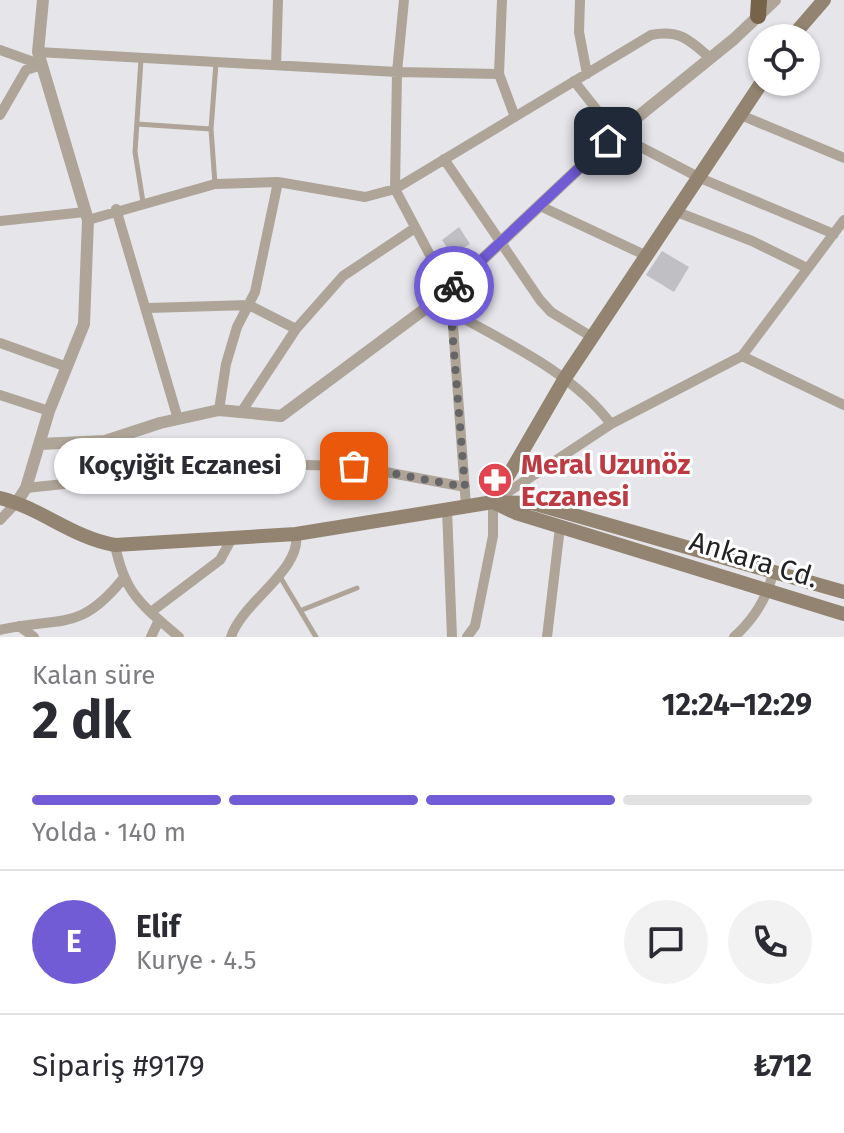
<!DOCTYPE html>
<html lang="tr">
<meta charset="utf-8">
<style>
:root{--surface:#fff;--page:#f2f2f3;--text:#2b2b33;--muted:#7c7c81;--line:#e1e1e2;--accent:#715cd6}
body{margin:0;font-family:"Fira Sans",sans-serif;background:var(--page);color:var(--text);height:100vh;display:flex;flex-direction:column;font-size:30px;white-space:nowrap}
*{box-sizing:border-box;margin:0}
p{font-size:26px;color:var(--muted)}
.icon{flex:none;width:44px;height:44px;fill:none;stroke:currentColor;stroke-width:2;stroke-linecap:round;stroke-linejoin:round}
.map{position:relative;height:637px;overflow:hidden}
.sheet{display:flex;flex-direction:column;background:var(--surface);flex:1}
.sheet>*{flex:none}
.buttons{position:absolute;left:748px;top:24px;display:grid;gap:16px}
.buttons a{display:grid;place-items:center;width:72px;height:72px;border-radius:50%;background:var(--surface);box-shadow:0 2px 6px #0004;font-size:40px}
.pin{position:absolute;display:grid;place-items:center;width:68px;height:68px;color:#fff;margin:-34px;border-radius:16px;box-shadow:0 4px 12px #0006}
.courier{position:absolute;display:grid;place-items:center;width:80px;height:80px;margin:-40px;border:6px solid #715cd6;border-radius:50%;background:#fff;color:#222;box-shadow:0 2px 10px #0007}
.bubble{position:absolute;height:56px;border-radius:28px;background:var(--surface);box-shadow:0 2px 6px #0004;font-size:26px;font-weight:700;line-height:56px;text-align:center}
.summary em{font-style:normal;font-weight:700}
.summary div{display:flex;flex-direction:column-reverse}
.summary{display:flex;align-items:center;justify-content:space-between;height:136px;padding:0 32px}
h1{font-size:52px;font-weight:700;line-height:60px}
.bar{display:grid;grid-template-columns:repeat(4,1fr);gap:12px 8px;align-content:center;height:96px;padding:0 32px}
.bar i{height:10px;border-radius:6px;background:var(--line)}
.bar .current{background:var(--accent)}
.bar p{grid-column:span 4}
.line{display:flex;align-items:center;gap:20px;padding:0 32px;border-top:2px solid var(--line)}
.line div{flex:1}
.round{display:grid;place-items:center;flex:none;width:84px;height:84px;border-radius:42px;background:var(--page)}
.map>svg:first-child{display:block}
.building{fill:#c0bfc4}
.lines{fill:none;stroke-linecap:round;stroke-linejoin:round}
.service{stroke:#aea497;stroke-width:5}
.minor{stroke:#aea497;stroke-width:10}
.tertiary{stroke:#aea497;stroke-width:12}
.secondary{stroke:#938471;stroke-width:14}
.trunk{stroke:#76634a;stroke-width:16}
.done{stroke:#666669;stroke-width:8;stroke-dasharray:0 14.4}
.route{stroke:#715cd6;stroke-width:10}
.labels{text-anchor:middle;stroke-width:6;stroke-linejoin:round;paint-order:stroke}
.health-label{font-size:28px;font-weight:bold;fill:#be3a42;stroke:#fff;text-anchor:start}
.street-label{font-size:28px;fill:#222123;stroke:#fff}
</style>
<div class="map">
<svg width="844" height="637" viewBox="0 0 844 637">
<rect width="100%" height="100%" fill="#e5e5ea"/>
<path class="building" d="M459,227l11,17 -18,11 -10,-15z
M662,251l27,16 -15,25 -28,-17z"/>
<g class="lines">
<path class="service" d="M141,59l-6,93 8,50
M137,124l74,5
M215,184l-4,-55 5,-66
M279,575l37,62
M302,610l55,-22"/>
<path class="minor" d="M404,0l-7,72 -2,117 54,102 3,21c56,32 120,60 159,112
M502,0l-3,74 16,43
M580,0l-1,32 8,42
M0,50l42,15
M38,52l359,20 102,2
M276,65l2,-65
M574,81l42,53 84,44 134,56
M0,115l26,-45 16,-5
M743,116l101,42
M444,159l96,141 11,12 41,25
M540,206l107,50
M116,209l62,210
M677,212l75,29 55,27
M88,220l127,-36 63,-2 87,15 30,-8 256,-154c28,-6 39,5 59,23
M0,221l85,-9
M148,308l101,-3 47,24
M452,312l14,194
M0,343l67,24
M742,356l102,49
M0,395l49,16
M219,410l7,-46 11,-37 18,-35 23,-110
M242,411l54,-82 47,-53 72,-48
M26,488l227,-24 101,2 111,21
M447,509l5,128
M0,520l17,-18
M115,545c10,50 27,60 64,92
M151,612l69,-52 12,-22
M19,626l15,11
M0,630c60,-14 79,3 122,-50
M151,637l8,-17
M231,637c11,-35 71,-67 65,-103
M467,637l8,-11 18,-90v-34l118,-78 131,-68 102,-136
M547,637l13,-110
M734,637c19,-17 33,-39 39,-64"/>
<path class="tertiary" d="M40,444l65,-3 55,-18 59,-13 62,6 168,-125 159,-150 126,-102 41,-39
M17,502l9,-14 23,-77 35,-87 4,-104 -50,-168 5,-52"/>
<path class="secondary" d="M791,38l33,-38
M0,498c41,10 73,40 115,47l181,-11 197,-32 39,1 312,89
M493,502l72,-124 197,-296
M497,504l19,9 328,101"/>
<path class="trunk" d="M758,16l1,-16"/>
</g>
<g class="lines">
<path class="done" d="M354,466l111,21 -16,-196 5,-5"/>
<path class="route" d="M454,286l154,-145"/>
</g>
<defs>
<g id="pharmacy-disc" transform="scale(1.8)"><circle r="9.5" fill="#e0444e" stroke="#fff"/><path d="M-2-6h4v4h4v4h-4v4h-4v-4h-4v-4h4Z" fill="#fff"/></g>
</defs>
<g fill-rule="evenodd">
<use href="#pharmacy-disc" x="495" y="480"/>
</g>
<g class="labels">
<g class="health-label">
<text x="521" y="474">Meral Uzunöz<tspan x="521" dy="32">Eczanesi</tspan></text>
</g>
<g class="street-label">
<text transform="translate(754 559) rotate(17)" y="10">Ankara Cd.</text>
</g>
</g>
</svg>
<div class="buttons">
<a><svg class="icon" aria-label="locate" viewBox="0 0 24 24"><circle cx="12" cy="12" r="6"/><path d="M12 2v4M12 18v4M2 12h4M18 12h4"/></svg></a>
</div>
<div class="pin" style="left:354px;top:466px;background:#ea580c"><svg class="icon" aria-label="bag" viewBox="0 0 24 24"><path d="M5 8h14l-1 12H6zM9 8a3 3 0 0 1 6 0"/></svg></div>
<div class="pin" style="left:608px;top:141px;background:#1f2937"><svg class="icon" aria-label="home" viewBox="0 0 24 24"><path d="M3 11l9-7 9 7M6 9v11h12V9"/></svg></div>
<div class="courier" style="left:454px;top:286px"><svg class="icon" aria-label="bike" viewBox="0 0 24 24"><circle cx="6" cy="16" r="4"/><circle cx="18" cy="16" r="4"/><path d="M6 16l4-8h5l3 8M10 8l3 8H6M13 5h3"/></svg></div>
<div class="bubble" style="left:54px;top:438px;width:252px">Koçyiğit Eczanesi</div>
</div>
<section class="sheet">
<div class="summary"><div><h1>2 dk</h1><p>Kalan süre</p></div><em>12:24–12:29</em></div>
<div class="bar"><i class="current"></i><i class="current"></i><i class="current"></i><i></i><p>Yolda · 140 m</p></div>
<div class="line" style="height:144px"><b class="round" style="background:var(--accent);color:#fff">E</b><div><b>Elif</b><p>Kurye · 4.5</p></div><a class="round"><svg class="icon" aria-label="chat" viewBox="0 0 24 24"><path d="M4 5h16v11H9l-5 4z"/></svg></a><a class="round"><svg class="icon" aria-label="phone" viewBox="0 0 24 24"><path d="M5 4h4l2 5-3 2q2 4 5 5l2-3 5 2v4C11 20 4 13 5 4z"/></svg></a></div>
<div class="line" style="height:104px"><div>Sipariş #9179</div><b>₺712</b></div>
</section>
